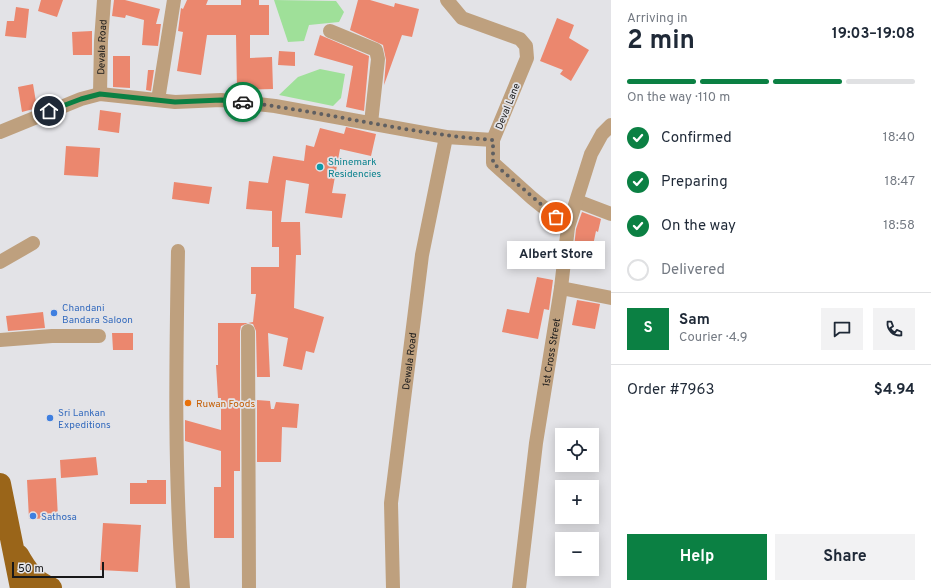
<!DOCTYPE html>
<meta charset="utf-8">
<style>
:root{--surface:#fff;--page:#f2f2f3;--text:#1f2937;--muted:#747a83;--line:#e0e1e3;--accent:#0b8043}
body{margin:0;font-family:Overpass,sans-serif;background:var(--page);color:var(--text);height:100vh;display:flex;flex-direction:column;font-size:15px;white-space:nowrap}
*{box-sizing:border-box;margin:0}
p{font-size:13px;color:var(--muted)}
.icon{flex:none;width:22px;height:22px;fill:none;stroke:currentColor;stroke-width:2;stroke-linecap:round;stroke-linejoin:round}
.map{position:relative;flex:1;overflow:hidden}
.drawer{display:flex;flex-direction:column;background:var(--surface);width:320px}
.drawer>*{flex:none}
.controls{position:absolute;left:555px;top:428px;display:grid;gap:8px}
.controls a{display:grid;place-items:center;width:44px;height:44px;border-radius:0px;background:var(--surface);box-shadow:0 2px 10px #0003;font-size:20px}
.scale{position:absolute;left:12px;bottom:10px;width:92px;box-sizing:border-box;padding-left:4px;border:2px solid #181819;border-top:0;font-size:11px;line-height:14px;white-space:nowrap;color:#181819;-webkit-text-stroke:3px #e3e3e7;paint-order:stroke}
.pin{position:absolute;display:grid;place-items:center;width:34px;height:34px;color:#fff;margin:-17px;border:2px solid #fff;border-radius:50%;box-shadow:0 1px 4px #0007}
.courier{position:absolute;display:grid;place-items:center;width:40px;height:40px;margin:-20px;border:3px solid #0b8043;border-radius:50%;background:#fff;color:#222;box-shadow:0 1px 5px #0007}
.bubble{position:absolute;height:28px;border-radius:0px;background:var(--surface);box-shadow:0 2px 10px #0003;font-size:13px;font-weight:700;line-height:28px;text-align:center}
.overview em{font-style:normal;font-weight:700}
.overview div{display:flex;flex-direction:column-reverse}
.overview{display:flex;align-items:center;justify-content:space-between;height:68px;padding:0 16px}
h1{font-size:26px;font-weight:700;line-height:30px}
.bar{display:grid;grid-template-columns:repeat(4,1fr);gap:6px 4px;align-content:center;height:48px;padding:0 16px}
.bar i{height:5px;border-radius:3px;background:var(--line)}
.bar .current{background:var(--accent)}
.bar p{grid-column:span 4}
.line{display:flex;align-items:center;gap:10px;padding:0 16px;border-top:1px solid var(--line)}
.line div{flex:1}
.round{display:grid;place-items:center;flex:none;width:42px;height:42px;border-radius:0px;background:var(--page)}
ol{padding:0 16px;list-style:none}
li{display:flex;align-items:center;gap:12px;height:44px}
li p{margin-inline-start:auto}
li .icon{padding:4px;border-radius:50%;background:var(--accent);color:#fff;stroke-width:4}
li:last-child{color:var(--muted)}
li i{width:22px;height:22px;border:2px solid var(--line);border-radius:50%}
.cta{display:flex;gap:8px;margin-top:auto;padding:8px 16px}
.cta a{flex:1;height:46px;border-radius:0px;background:var(--accent);color:#fff;font-size:16px;font-weight:700;line-height:46px;text-align:center}
.cta a+a{background:var(--page);color:var(--text)}
main{display:flex;flex:1;min-height:0}
.map>svg:first-child{display:block}
.green{fill:#9fe099}
.building{fill:#eb876e}
.lines{fill:none;stroke-linecap:round;stroke-linejoin:round}
.street{stroke:#bea07e;stroke-width:14}
.primary{stroke:#9a6519;stroke-width:22}
.done{stroke:#5f5f61;stroke-width:4;stroke-dasharray:0 7.2}
.route{stroke:#0b8043;stroke-width:5}
.culture-dot{fill:#0f9aa8;stroke:#e3e3e7;stroke-width:1.5}
.shop-dot{fill:#3f7fe0;stroke:#e3e3e7;stroke-width:1.5}
.food-dot{fill:#e8710a;stroke:#e3e3e7;stroke-width:1.5}
.labels{text-anchor:middle;stroke-width:3.5;stroke-linejoin:round;paint-order:stroke}
.street-label{font-size:10px;fill:#181819;stroke:#e3e3e7}
.culture-label{font-size:10px;fill:#0d838f;stroke:#e3e3e7;text-anchor:start}
.shop-label{font-size:10px;fill:#366cbe;stroke:#e3e3e7;text-anchor:start}
.food-label{font-size:10px;fill:#c56008;stroke:#e3e3e7;text-anchor:start}
</style>
<main>
<div class="map">
<svg width="611" height="588" viewBox="0 0 611 588">
<rect width="100%" height="100%" fill="#e3e3e7"/>
<path class="green" d="M274,0l62,1 8,11 -5,10 -30,3 -5,16 -16,1z
M320,69l25,5 -4,24 -8,8 -54,-11 19,-18z"/>
<path class="building" d="M41,0h22l-6,17 -19,-6z
M114,0h11l35,9 -4,15h5l-3,22 -16,-1 2,-25 -18,-5 -1,3 -13,-2z
M187,0h21l-2,5h35v-5h18v5h10v30h-19v23l22,-1 1,32 -36,1 -1,-55h-29l-6,40 -24,-4 6,-39 -5,-1 3,-23 2,1z
M358,0h12l24,7 1,-4 24,6 -7,28 -10,-2 -18,50 2,-25 -3,-15 -33,-15z
M16,7l13,2 -3,29 -21,-2 2,-15h7z
M557,18l17,7 -5,13 20,12 -18,31 -11,-7 3,-4 -23,-9z
M92,31v24h-19l-1,-23z
M320,35l49,21 -5,55 -18,-4 7,-41 -39,-11z
M279,51l16,1v14l-17,-1z
M113,56h17v32l-17,-1z
M148,70h6l-3,21 -5,-1z
M33,84l4,24 -15,4 -4,-25z
M100,110l21,3 -2,20 -21,-3z
M346,127l30,7 -5,22 -31,-7 -8,44 14,1 -4,24 -37,-5 4,-29 -23,-4 -5,42h19l1,33h-5l-2,53 30,9 -10,36 -8,-2 -4,19 -19,-4 5,-28 -20,-5 2,44h-13l-1,-46 -3,-7 -5,-1 5,-1 3,-28h-5v-27h28v-20h-7v-36l-26,-2 3,-28 19,2 5,-27 31,5 2,-16 8,2 6,-19 24,6z
M66,146l34,2 -2,29 -34,-2z
M174,182l38,5 -3,17 -37,-5z
M582,212l19,7 -3,13 -2,-1 -6,29 -17,-3 3,-28z
M537,277l16,3 -4,30 -5,-1 -6,30 -36,-7 5,-23 22,4z
M577,300l23,4 -5,25 -23,-4z
M43,312l2,16 -37,3 -2,-15z
M218,323h30l-7,3 -1,5v140h-6v67h-20v-51h7v-36l-36,-10v-21l36,10v-32h-3l-2,-33h2z
M112,333h21v17h-20z
M257,400l13,1 1,8h3l2,-7 23,2 -2,24 -15,-1 -1,35h-24z
M96,457l2,18 -37,3 -1,-18z
M56,478l2,40 -29,1 -2,-39z
M147,480h19v24h-36v-21h17z
M103,523l38,2 -3,47 -38,-2z"/>
<g class="lines">
<g class="street">
<path d="M447,0l15,18 58,21 6,7 1,12 -34,82v23l39,35 36,29"/>
<path d="M330,31l46,19 2,9 -7,64"/>
<path id="s1" d="M100,94l1,-53 3,-41"/>
<path d="M158,100l16,-100"/>
<path d="M0,132l81,-33 19,-5 75,8 46,-2 54,6 171,31 47,3"/>
<path d="M577,201l34,13"/>
<path d="M178,251c-2,112 -4,225 5,337"/>
<path d="M0,262l33,-19"/>
<path d="M561,288l50,10"/>
<path d="M248,331l1,257"/>
<path d="M0,340l52,-4h47"/>
<path id="s2" d="M393,588l-2,-85 31,-248 24,-118"/>
<path id="s3" d="M519,588l17,-145 25,-155 7,-61 23,-73 11,-20 9,-9"/>
</g>
<path class="primary" d="M0,484l21,104
M18,555c9,16 16,26 33,33"/>
</g>
<g class="lines">
<path class="done" d="M243,102c84,10 166,32 250,38v23l63,54"/>
<path class="route" d="M49,111l32,-12 19,-5 75,8 46,-2 22,2"/>
</g>
<circle class="culture-dot" cx="320" cy="167" r="4"/>
<g class="shop-dot">
<circle cx="54" cy="313" r="4"/>
<circle cx="50" cy="418" r="4"/>
<circle cx="33" cy="516" r="4"/>
</g>
<circle class="food-dot" cx="188" cy="403" r="4"/>
<g class="labels">
<g class="street-label">
<text dy="4" stroke="none"><textPath href="#s1" startOffset="47">Devala Road</textPath></text>
<text transform="translate(507 106) rotate(-68)" y="4">Deval Lane</text>
<text dy="4" stroke="none"><textPath href="#s3" startOffset="238">1st Cross Street</textPath></text>
<text dy="4" stroke="none"><textPath href="#s2" startOffset="228">Dewala Road</textPath></text>
</g>
<g class="culture-label">
<text x="328" y="165">Shinemark<tspan x="328" dy="12">Residencies</tspan></text>
</g>
<g class="shop-label">
<text x="62" y="311">Chandani<tspan x="62" dy="12">Bandara Saloon</tspan></text>
<text x="58" y="416">Sri Lankan<tspan x="58" dy="12">Expeditions</tspan></text>
<text x="41" y="520">Sathosa</text>
</g>
<g class="food-label">
<text x="196" y="407">Ruwan Foods</text>
</g>
</g>
</svg>
<div class="controls">
<a><svg class="icon" aria-label="locate" viewBox="0 0 24 24"><circle cx="12" cy="12" r="6"/><path d="M12 2v4M12 18v4M2 12h4M18 12h4"/></svg></a>
<a>+</a>
<a>−</a>
</div>
<div class="scale">50 m</div>
<div class="pin" style="left:556px;top:217px;background:#ea580c"><svg class="icon" aria-label="bag" viewBox="0 0 24 24"><path d="M5 8h14l-1 12H6zM9 8a3 3 0 0 1 6 0"/></svg></div>
<div class="pin" style="left:49px;top:111px;background:#1f2937"><svg class="icon" aria-label="home" viewBox="0 0 24 24"><path d="M3 11l9-7 9 7M6 9v11h12V9"/></svg></div>
<div class="courier" style="left:243px;top:102px"><svg class="icon" aria-label="car" viewBox="0 0 24 24"><path d="M5 17H2v-5l4-1 3-4h7l3 4 3 1v5h-3M9 17h6M6 11h13"/><circle cx="7" cy="17" r="2"/><circle cx="17" cy="17" r="2"/></svg></div>
<div class="bubble" style="left:507px;top:241px;width:98px">Albert Store</div>
</div>
<section class="drawer">
<div class="overview"><div><h1>2 min</h1><p>Arriving in</p></div><em>19:03–19:08</em></div>
<div class="bar"><i class="current"></i><i class="current"></i><i class="current"></i><i></i><p>On the way · 110 m</p></div>
<ol>
<li><svg class="icon" aria-label="check" viewBox="0 0 24 24"><path d="M5 12l5 5 9-10"/></svg>Confirmed<p>18:40</p></li>
<li><svg class="icon" aria-label="check" viewBox="0 0 24 24"><path d="M5 12l5 5 9-10"/></svg>Preparing<p>18:47</p></li>
<li><svg class="icon" aria-label="check" viewBox="0 0 24 24"><path d="M5 12l5 5 9-10"/></svg>On the way<p>18:58</p></li>
<li><i></i>Delivered</li>
</ol>
<div class="line" style="height:72px"><b class="round" style="background:var(--accent);color:#fff">S</b><div><b>Sam</b><p>Courier · 4.9</p></div><a class="round"><svg class="icon" aria-label="chat" viewBox="0 0 24 24"><path d="M4 5h16v11H9l-5 4z"/></svg></a><a class="round"><svg class="icon" aria-label="phone" viewBox="0 0 24 24"><path d="M5 4h4l2 5-3 2q2 4 5 5l2-3 5 2v4C11 20 4 13 5 4z"/></svg></a></div>
<div class="line" style="height:52px"><div>Order #7963</div><b>$4.94</b></div>
<div class="cta"><a>Help</a><a>Share</a></div>
</section>
</main>
